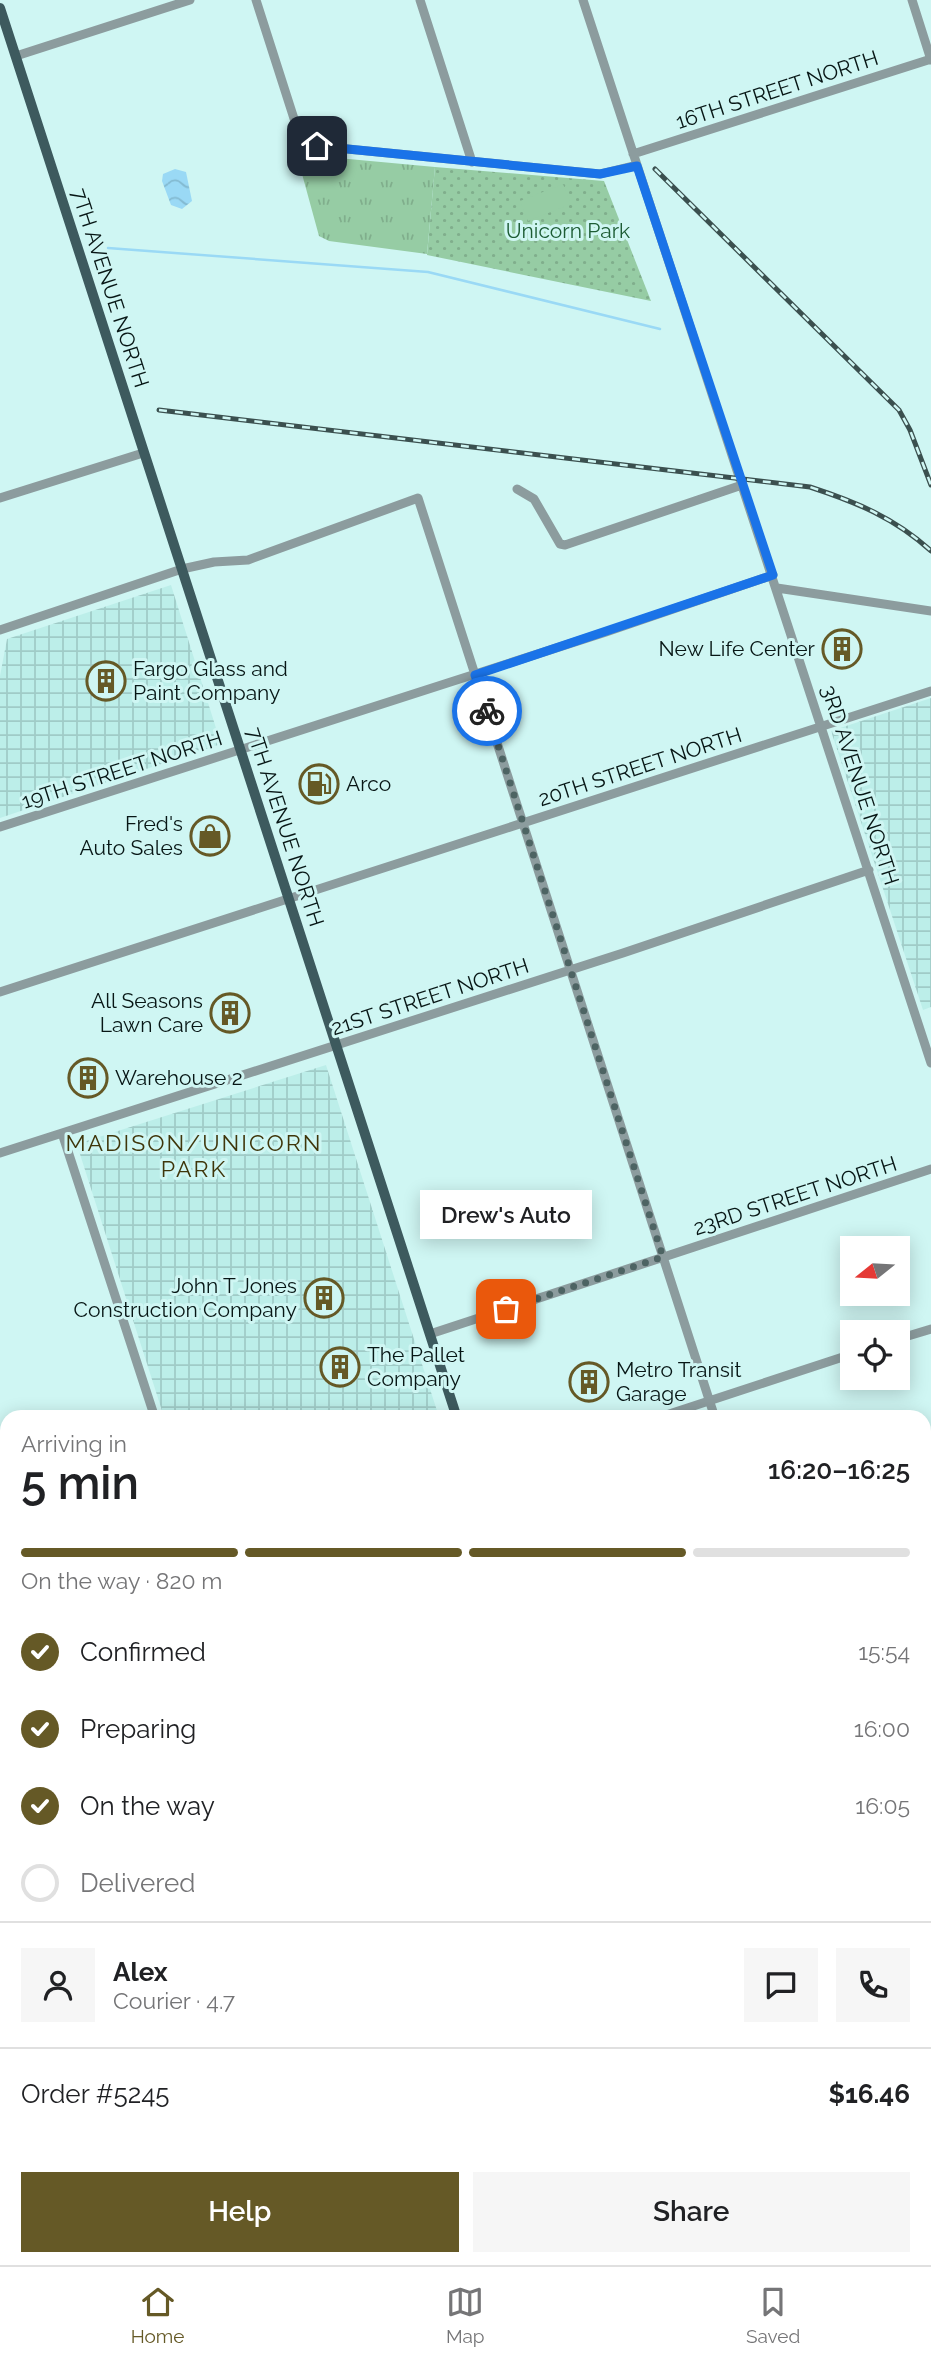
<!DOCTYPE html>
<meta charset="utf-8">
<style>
:root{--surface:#fff;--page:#f6f6f6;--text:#202124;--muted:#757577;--line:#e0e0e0;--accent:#655926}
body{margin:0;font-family:Raleway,sans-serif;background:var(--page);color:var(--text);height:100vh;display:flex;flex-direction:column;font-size:26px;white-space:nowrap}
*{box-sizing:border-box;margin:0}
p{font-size:23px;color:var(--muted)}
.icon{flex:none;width:38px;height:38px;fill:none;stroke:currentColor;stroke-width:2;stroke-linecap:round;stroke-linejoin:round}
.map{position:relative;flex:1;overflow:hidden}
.side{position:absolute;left:0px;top:1410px;width:931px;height:856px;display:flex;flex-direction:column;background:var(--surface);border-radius:21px 21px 0 0;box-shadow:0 4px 18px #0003}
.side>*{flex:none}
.needle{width:46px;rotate:252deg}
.buttons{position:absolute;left:840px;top:1236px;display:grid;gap:14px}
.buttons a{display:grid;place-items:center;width:70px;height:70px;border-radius:0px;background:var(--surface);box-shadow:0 4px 18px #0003;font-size:35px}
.pin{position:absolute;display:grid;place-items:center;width:60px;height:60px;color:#fff;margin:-30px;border-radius:14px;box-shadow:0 4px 10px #0006}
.courier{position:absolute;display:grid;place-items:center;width:70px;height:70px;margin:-35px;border:5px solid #1a73e8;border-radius:50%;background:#fff;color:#222;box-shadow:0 2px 9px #0007}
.bubble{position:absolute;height:49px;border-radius:0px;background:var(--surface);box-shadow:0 4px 18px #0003;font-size:23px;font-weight:600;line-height:49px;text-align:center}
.overview em{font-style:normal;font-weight:600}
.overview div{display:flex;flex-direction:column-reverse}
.overview{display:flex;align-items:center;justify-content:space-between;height:119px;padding:0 21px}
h1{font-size:46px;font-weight:600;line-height:52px}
.bar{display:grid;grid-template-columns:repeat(4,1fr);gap:10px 7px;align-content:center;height:84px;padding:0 21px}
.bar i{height:9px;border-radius:5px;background:var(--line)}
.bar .selected{background:var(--accent)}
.bar p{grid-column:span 4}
.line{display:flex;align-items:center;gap:18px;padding:0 21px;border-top:2px solid var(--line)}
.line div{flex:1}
.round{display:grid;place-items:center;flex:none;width:74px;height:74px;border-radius:0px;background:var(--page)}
ol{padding:0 21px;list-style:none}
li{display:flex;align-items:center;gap:21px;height:77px}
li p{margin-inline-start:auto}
li .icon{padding:7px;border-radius:50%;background:var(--accent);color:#fff;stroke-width:4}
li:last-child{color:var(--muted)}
li i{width:38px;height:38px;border:4px solid var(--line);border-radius:50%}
.primary-button{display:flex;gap:14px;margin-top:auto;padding:14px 21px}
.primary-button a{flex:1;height:80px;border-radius:0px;background:var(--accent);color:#fff;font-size:28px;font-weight:600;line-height:80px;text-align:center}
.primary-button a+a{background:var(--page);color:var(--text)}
.dock{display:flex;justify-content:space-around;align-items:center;height:98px;border-top:2px solid var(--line);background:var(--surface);font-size:19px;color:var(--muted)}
.dock a{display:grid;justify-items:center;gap:4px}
.dock .selected{color:var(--accent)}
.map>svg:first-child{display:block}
.industrial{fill:url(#industrial-grid)}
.grass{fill:url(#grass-tufts)}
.park{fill:url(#park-dots)}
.pitch{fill:#96cca4}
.water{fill:url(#water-waves)}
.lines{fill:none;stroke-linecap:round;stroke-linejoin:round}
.stream{stroke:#9ad9f5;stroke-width:2.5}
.minor{stroke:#8c9c9e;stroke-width:9}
.major{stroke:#3d5a5e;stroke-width:10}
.rail-casing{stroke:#3b504f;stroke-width:5}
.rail{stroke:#cff6f3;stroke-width:2.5;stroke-dasharray:8;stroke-linecap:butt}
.done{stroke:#4d6463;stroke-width:7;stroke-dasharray:0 12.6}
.route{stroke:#1a73e8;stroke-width:9}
.labels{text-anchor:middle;stroke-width:6;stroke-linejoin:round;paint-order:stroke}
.street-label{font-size:21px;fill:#071615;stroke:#cff6f3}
.park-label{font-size:21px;fill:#1d5c34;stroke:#cff6f3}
.poi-label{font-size:21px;fill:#071615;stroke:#cff6f3;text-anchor:start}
.neighbourhood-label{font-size:23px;letter-spacing:2px;fill:#3f360b;stroke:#cff6f3}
</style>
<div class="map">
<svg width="931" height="2265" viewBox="0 0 931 2265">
<defs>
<pattern id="industrial-grid" width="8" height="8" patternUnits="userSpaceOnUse" patternTransform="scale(1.75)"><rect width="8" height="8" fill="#bceee9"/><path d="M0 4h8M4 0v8" fill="none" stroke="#a0cbc7"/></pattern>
<pattern id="grass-tufts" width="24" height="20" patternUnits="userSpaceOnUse" patternTransform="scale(1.75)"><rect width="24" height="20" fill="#96cca4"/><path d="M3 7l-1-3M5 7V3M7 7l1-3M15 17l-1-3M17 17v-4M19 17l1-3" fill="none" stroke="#80ae8c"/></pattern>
<pattern id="park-dots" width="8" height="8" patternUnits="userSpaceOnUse" patternTransform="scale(1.75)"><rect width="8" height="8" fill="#96cca4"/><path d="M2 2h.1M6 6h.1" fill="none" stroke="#80ae8c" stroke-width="1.8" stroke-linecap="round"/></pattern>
<pattern id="water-waves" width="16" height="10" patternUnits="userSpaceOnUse" patternTransform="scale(1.75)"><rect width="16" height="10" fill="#9ad9f5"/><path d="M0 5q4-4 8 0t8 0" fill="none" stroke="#83bad1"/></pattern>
</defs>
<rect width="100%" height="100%" fill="#cff6f3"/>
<path class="industrial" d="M171,585l50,159 -221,74v-142l7,-37z
M931,698v309l-8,3 -92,-279z
M326,1065l113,352h-275l-86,-269 2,-5z
M931,2115v150h-191l-2,-6h186v-141z"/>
<path class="grass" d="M298,149l29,8 108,10 -8,87 -98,-13 -10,-5 -23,-84z"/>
<path class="park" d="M435,167l169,14 47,120 -224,-46z"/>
<path class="pitch" d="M563,184l8,20 -43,17 -8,-20z"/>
<path class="water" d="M175,169l11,3 6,29 -10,8 -11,-4 -9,-24 1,-7z"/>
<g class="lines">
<path class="stream" d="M108,248l320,24 232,57"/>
<path class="minor" d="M256,0l41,128 7,10 13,8 283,28 37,-9
M420,0l52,162
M583,0l348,1063
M912,0l19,60
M16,56l174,-56
M633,154l298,-95
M517,489l17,10 26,45 5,1 177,-60
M0,498l143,-45
M777,588l154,23
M0,630l182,-61 32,-7 34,-2 170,-62 297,920
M0,827l606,-195 167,-57
M0,992l931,-301
M62,1133l93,285
M0,1153l623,-200 246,-83
M430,1334l501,-165
M898,1339l33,-10
M657,1418l195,-64
M924,1788l7,-2
M0,1803l7,-2
M0,1960l7,-2
M924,2105l7,-3
M0,2118l7,-3
M151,2259l2,6
M726,2259l1,6
M26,2265l17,-6
M468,2265l17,-6"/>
<path class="major" d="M0,8l457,1410
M924,1478l7,-2"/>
<g class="rail-casing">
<path id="rail" d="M655,169l244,241 11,20 21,55
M159,410l651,77c46,15 85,31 121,64"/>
</g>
<use href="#rail" class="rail"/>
</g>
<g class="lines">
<path class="done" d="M487,711l176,546 -157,52"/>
<path class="route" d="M317,146l283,28 37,-8 136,409 -298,100 12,36"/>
</g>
<defs>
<g id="building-ring" transform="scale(2.0125)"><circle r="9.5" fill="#cff6f3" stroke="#655926" stroke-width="1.5"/><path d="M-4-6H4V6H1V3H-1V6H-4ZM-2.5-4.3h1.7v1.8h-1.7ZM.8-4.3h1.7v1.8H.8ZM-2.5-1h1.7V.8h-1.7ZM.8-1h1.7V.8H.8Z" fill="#655926"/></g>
<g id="fuel-ring" transform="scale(2.0125)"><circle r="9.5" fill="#cff6f3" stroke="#655926" stroke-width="1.5"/><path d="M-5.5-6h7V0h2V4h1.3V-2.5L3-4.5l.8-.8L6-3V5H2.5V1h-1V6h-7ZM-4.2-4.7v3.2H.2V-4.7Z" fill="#655926"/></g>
<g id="shop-ring" transform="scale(2.0125)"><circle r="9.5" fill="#cff6f3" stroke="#655926" stroke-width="1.5"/><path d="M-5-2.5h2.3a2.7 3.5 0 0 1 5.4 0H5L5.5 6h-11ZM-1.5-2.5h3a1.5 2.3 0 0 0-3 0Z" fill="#655926"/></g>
</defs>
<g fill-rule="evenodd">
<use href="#building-ring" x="842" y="649"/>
<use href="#building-ring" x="106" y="681"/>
<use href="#fuel-ring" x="319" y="784"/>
<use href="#shop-ring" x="210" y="836"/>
<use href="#building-ring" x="230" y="1013"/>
<use href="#building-ring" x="88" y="1078"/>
<use href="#building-ring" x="324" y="1298"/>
<use href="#building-ring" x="340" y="1367"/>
<use href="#building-ring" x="589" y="1382"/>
</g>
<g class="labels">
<g class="street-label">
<text transform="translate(777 90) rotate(-18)" y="7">16TH STREET NORTH</text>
<text transform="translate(110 288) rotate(72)" y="7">7TH AVENUE NORTH</text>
<text transform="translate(640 767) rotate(-18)" y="7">20TH STREET NORTH</text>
<text transform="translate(122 770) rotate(-18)" y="7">19TH STREET NORTH</text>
<text transform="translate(860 785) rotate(72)" y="7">3RD AVENUE NORTH</text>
<text transform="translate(285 827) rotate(72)" y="7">7TH AVENUE NORTH</text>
<text transform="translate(430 997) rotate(-18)" y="7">21ST STREET NORTH</text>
<text transform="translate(795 1196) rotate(-18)" y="7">23RD STREET NORTH</text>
</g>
<g class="park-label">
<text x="568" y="238">Unicorn Park</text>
</g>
<g class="poi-label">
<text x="815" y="656" text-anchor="end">New Life Center</text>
<text x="133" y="676">Fargo Glass and<tspan x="133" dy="24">Paint Company</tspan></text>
<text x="346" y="791">Arco</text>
<text x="183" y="831" text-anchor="end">Fred's<tspan x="183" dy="24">Auto Sales</tspan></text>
<text x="203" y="1008" text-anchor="end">All Seasons<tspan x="203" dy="24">Lawn Care</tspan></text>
<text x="115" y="1085">Warehouse 2</text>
<text x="297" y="1293" text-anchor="end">John T Jones<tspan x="297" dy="24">Construction Company</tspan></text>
<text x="367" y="1362">The Pallet<tspan x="367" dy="24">Company</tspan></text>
<text x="616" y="1377">Metro Transit<tspan x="616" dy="24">Garage</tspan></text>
</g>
<g class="neighbourhood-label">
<text x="194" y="1151">MADISON/UNICORN<tspan x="194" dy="26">PARK</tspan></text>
</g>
</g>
</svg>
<div class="buttons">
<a><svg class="needle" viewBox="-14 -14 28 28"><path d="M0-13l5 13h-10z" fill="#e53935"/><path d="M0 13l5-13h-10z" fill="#757577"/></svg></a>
<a><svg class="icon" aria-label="locate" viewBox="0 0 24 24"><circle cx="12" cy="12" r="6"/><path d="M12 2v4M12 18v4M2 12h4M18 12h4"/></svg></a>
</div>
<div class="pin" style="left:506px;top:1309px;background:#ea580c"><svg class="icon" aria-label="bag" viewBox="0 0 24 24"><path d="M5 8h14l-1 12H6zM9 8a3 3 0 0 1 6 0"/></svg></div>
<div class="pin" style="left:317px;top:146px;background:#1f2937"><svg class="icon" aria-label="home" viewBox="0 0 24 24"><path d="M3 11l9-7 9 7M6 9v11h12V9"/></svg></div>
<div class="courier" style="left:487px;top:711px"><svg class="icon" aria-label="bike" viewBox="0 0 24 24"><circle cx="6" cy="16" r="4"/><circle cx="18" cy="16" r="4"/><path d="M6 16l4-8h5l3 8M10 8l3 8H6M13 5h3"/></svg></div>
<div class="bubble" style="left:420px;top:1190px;width:172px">Drew's Auto</div>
<section class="side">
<div class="overview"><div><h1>5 min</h1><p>Arriving in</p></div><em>16:20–16:25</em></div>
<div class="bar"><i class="selected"></i><i class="selected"></i><i class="selected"></i><i></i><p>On the way · 820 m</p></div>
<ol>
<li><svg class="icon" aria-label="check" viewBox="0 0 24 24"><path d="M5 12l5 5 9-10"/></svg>Confirmed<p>15:54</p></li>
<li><svg class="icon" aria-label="check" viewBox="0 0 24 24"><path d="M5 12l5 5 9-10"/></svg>Preparing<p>16:00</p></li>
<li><svg class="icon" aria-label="check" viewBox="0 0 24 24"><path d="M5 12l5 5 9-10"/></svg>On the way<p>16:05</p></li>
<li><i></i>Delivered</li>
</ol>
<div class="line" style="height:126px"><a class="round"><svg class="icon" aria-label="person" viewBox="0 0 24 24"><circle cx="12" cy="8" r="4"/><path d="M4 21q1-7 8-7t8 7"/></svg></a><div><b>Alex</b><p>Courier · 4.7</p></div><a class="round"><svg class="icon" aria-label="chat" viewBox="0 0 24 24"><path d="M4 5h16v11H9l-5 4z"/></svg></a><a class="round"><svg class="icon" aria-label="phone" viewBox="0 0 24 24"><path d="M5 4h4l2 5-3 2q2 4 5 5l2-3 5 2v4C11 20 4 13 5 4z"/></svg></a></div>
<div class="line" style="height:91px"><div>Order #5245</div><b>$16.46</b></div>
<div class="primary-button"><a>Help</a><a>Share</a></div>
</section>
</div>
<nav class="dock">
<a class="selected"><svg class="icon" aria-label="home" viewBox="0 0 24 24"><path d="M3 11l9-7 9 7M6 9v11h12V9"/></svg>Home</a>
<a><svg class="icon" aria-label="map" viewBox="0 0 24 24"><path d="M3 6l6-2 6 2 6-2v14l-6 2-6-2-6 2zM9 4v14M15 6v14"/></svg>Map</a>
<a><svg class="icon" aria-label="saved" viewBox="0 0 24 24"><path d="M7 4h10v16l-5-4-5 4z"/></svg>Saved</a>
</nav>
